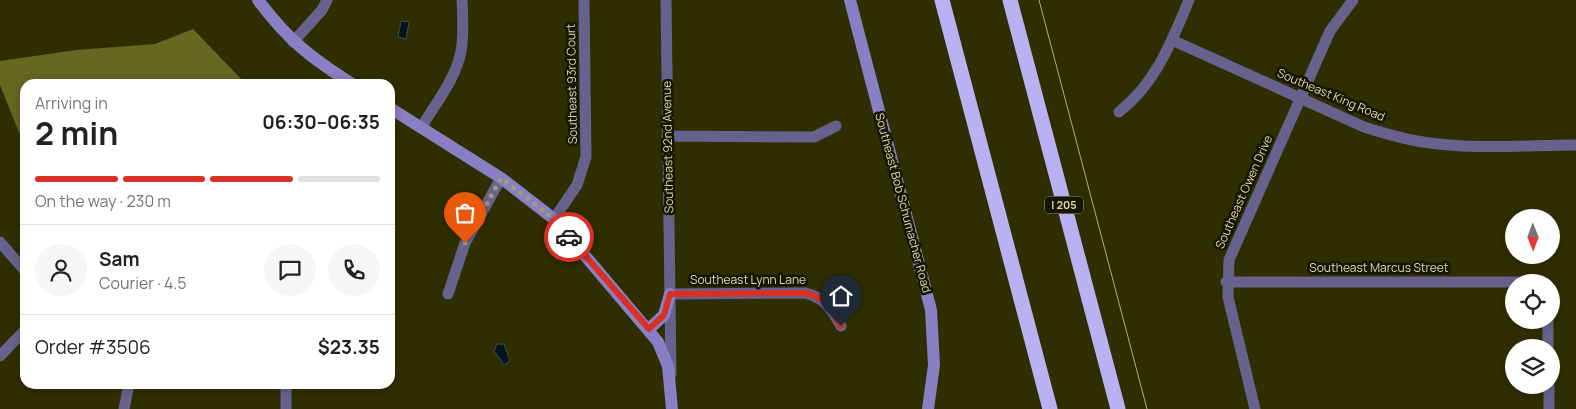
<!DOCTYPE html>
<meta charset="utf-8">
<style>
:root{--surface:#fff;--page:#f6f6f6;--text:#222;--muted:#767676;--line:#e0e0e0;--accent:#d93025}
body{margin:0;font-family:Manrope,sans-serif;background:var(--page);color:var(--text);height:100vh;display:flex;flex-direction:column;font-size:19px;white-space:nowrap}
*{box-sizing:border-box;margin:0}
p{font-size:16px;color:var(--muted)}
.icon{flex:none;width:28px;height:28px;fill:none;stroke:currentColor;stroke-width:2;stroke-linecap:round;stroke-linejoin:round}
.map{position:relative;flex:1;overflow:hidden}
.panel{position:absolute;left:20px;top:79px;width:375px;height:310px;display:flex;flex-direction:column;background:var(--surface);border-radius:15px;box-shadow:0 2px 8px #0003}
.panel>*{flex:none}
.needle{width:32px;rotate:179deg}
.tools{position:absolute;left:1505px;top:209px;display:grid;gap:10px}
.tools a{display:grid;place-items:center;width:55px;height:55px;border-radius:50%;background:var(--surface);box-shadow:0 2px 8px #0003;font-size:25px}
.pin{position:absolute;display:grid;place-items:center;width:42px;height:42px;color:#fff;margin:-51px -21px;border-radius:50% 50% 50% 0;rotate:-45deg;box-shadow:0 0 5px #0007}
.pin .icon{rotate:45deg}
.courier{position:absolute;display:grid;place-items:center;width:50px;height:50px;margin:-25px;border:4px solid #d93025;border-radius:50%;background:#fff;color:#222;box-shadow:0 1px 6px #0007}
.head em{font-style:normal;font-weight:700}
.head div{display:flex;flex-direction:column-reverse}
.head{display:flex;align-items:center;justify-content:space-between;height:85px;padding:0 15px}
h1{font-size:32px;font-weight:700;line-height:38px}
.bar{display:grid;grid-template-columns:repeat(4,1fr);gap:8px 5px;align-content:center;height:60px;padding:0 15px}
.bar i{height:6px;border-radius:4px;background:var(--line)}
.bar .current{background:var(--accent)}
.bar p{grid-column:span 4}
.line{display:flex;align-items:center;gap:12px;padding:0 15px;border-top:1px solid var(--line)}
.line div{flex:1}
.round{display:grid;place-items:center;flex:none;width:52px;height:52px;border-radius:26px;background:var(--page)}
.map>svg:first-child{display:block}
.forest{fill:#676721}
.water{fill:#02141c;stroke:#425049}
.lines{fill:none;stroke-linecap:round;stroke-linejoin:round}
.street{stroke:#67628d;stroke-width:11}
.secondary{stroke:#887fc4;stroke-width:12}
.highway{stroke:#b9b1f2;stroke-width:15}
.tram{stroke:#adae85;stroke-width:1}
.done{stroke:#9e9e74;stroke-width:5;stroke-dasharray:0 9}
.route{stroke:#d93025;stroke-width:6}
.labels{text-anchor:middle;stroke-width:5;stroke-linejoin:round;paint-order:stroke}
.shield{fill:#161600;stroke:#9ea07d;stroke-width:1}
.shield-label{font-size:11px;font-weight:bold;fill:#d9dbb3}
.street-label{font-size:12px;fill:#d9dbb3;stroke:#161600}
</style>
<div class="map">
<svg width="1576" height="409" viewBox="0 0 1576 409">
<rect width="100%" height="100%" fill="#2f2e00"/>
<path class="forest" d="M193,29l53,55h-221v63l-25,-62v-24l76,-11 79,-6z"/>
<path class="water" d="M401,21l8,1 -3,17 -8,-2z
M497,344h7l6,17 -6,4 -10,-14z"/>
<g class="lines">
<path class="street" d="M666,0l5,374
M1172,40l192,87c19,6 39,12 59,15 50,8 103,3 153,3
M293,42l29,-32 5,-10
M1119,112c37,-29 52,-69 70,-112
M421,128c14,-24 35,-49 40,-77 3,-16 2,-34 1,-51
M667,136l147,1 22,-11
M554,219l23,-34 9,-28 -2,-157
M0,242l25,29
M1226,282h306
M448,294l17,-51 36,-65
M670,294l135,-1c19,4 26,16 36,33
M1548,320v28
M0,356l25,-26
M286,384v25
M1549,385v24
M124,409l5,-25
M1255,409l-27,-112 1,-37 101,-229 23,-31"/>
<path class="secondary" d="M258,0c30,40 52,57 94,84
M850,0l81,310 3,55 -6,44
M390,108l111,70 53,41 104,123 10,24 4,43
M649,329l15,-14 6,-21"/>
<path class="highway" d="M942,0l108,409
M1010,0l108,409"/>
<path class="tram" d="M1039,0l108,409"/>
</g>
<g class="lines">
<path class="done" d="M465,243l36,-65 53,41 15,18"/>
<path class="route" d="M569,237l80,92 15,-14 6,-21 135,-1c20,4 26,16 36,33"/>
</g>
<g class="labels">
<rect class="shield" x="1045" y="196.5" width="38" height="17" rx="4"/>
<g class="shield-label">
<text x="1064" y="209">I 205</text>
</g>
<g class="street-label">
<text transform="translate(572 84) rotate(-91)" y="4">Southeast 93rd Court</text>
<text transform="translate(1331 95) rotate(23)" y="4">Southeast King Road</text>
<text transform="translate(668 147) rotate(-91)" y="4">Southeast 92nd Avenue</text>
<text transform="translate(1244 192) rotate(-66)" y="4">Southeast Owen Drive</text>
<text transform="translate(903 203) rotate(75)" y="4">Southeast Bob Schumacher Road</text>
<text x="1379" y="272">Southeast Marcus Street</text>
<text x="748" y="284">Southeast Lynn Lane</text>
</g>
</g>
</svg>
<div class="tools">
<a><svg class="needle" viewBox="-14 -14 28 28"><path d="M0-13l5 13h-10z" fill="#e53935"/><path d="M0 13l5-13h-10z" fill="#767676"/></svg></a>
<a><svg class="icon" aria-label="locate" viewBox="0 0 24 24"><circle cx="12" cy="12" r="6"/><path d="M12 2v4M12 18v4M2 12h4M18 12h4"/></svg></a>
<a><svg class="icon" aria-label="layers" viewBox="0 0 24 24"><path d="M12 4l9 5-9 5-9-5zM3 14l9 5 9-5"/></svg></a>
</div>
<div class="pin" style="left:465px;top:243px;background:#ea580c"><svg class="icon" aria-label="bag" viewBox="0 0 24 24"><path d="M5 8h14l-1 12H6zM9 8a3 3 0 0 1 6 0"/></svg></div>
<div class="pin" style="left:841px;top:326px;background:#1f2937"><svg class="icon" aria-label="home" viewBox="0 0 24 24"><path d="M3 11l9-7 9 7M6 9v11h12V9"/></svg></div>
<div class="courier" style="left:569px;top:237px"><svg class="icon" aria-label="car" viewBox="0 0 24 24"><path d="M5 17H2v-5l4-1 3-4h7l3 4 3 1v5h-3M9 17h6M6 11h13"/><circle cx="7" cy="17" r="2"/><circle cx="17" cy="17" r="2"/></svg></div>
<section class="panel">
<div class="head"><div><h1>2 min</h1><p>Arriving in</p></div><em>06:30–06:35</em></div>
<div class="bar"><i class="current"></i><i class="current"></i><i class="current"></i><i></i><p>On the way · 230 m</p></div>
<div class="line" style="height:90px"><a class="round"><svg class="icon" aria-label="person" viewBox="0 0 24 24"><circle cx="12" cy="8" r="4"/><path d="M4 21q1-7 8-7t8 7"/></svg></a><div><b>Sam</b><p>Courier · 4.5</p></div><a class="round"><svg class="icon" aria-label="chat" viewBox="0 0 24 24"><path d="M4 5h16v11H9l-5 4z"/></svg></a><a class="round"><svg class="icon" aria-label="phone" viewBox="0 0 24 24"><path d="M5 4h4l2 5-3 2q2 4 5 5l2-3 5 2v4C11 20 4 13 5 4z"/></svg></a></div>
<div class="line" style="height:65px"><div>Order #3506</div><b>$23.35</b></div>
</section>
</div>
